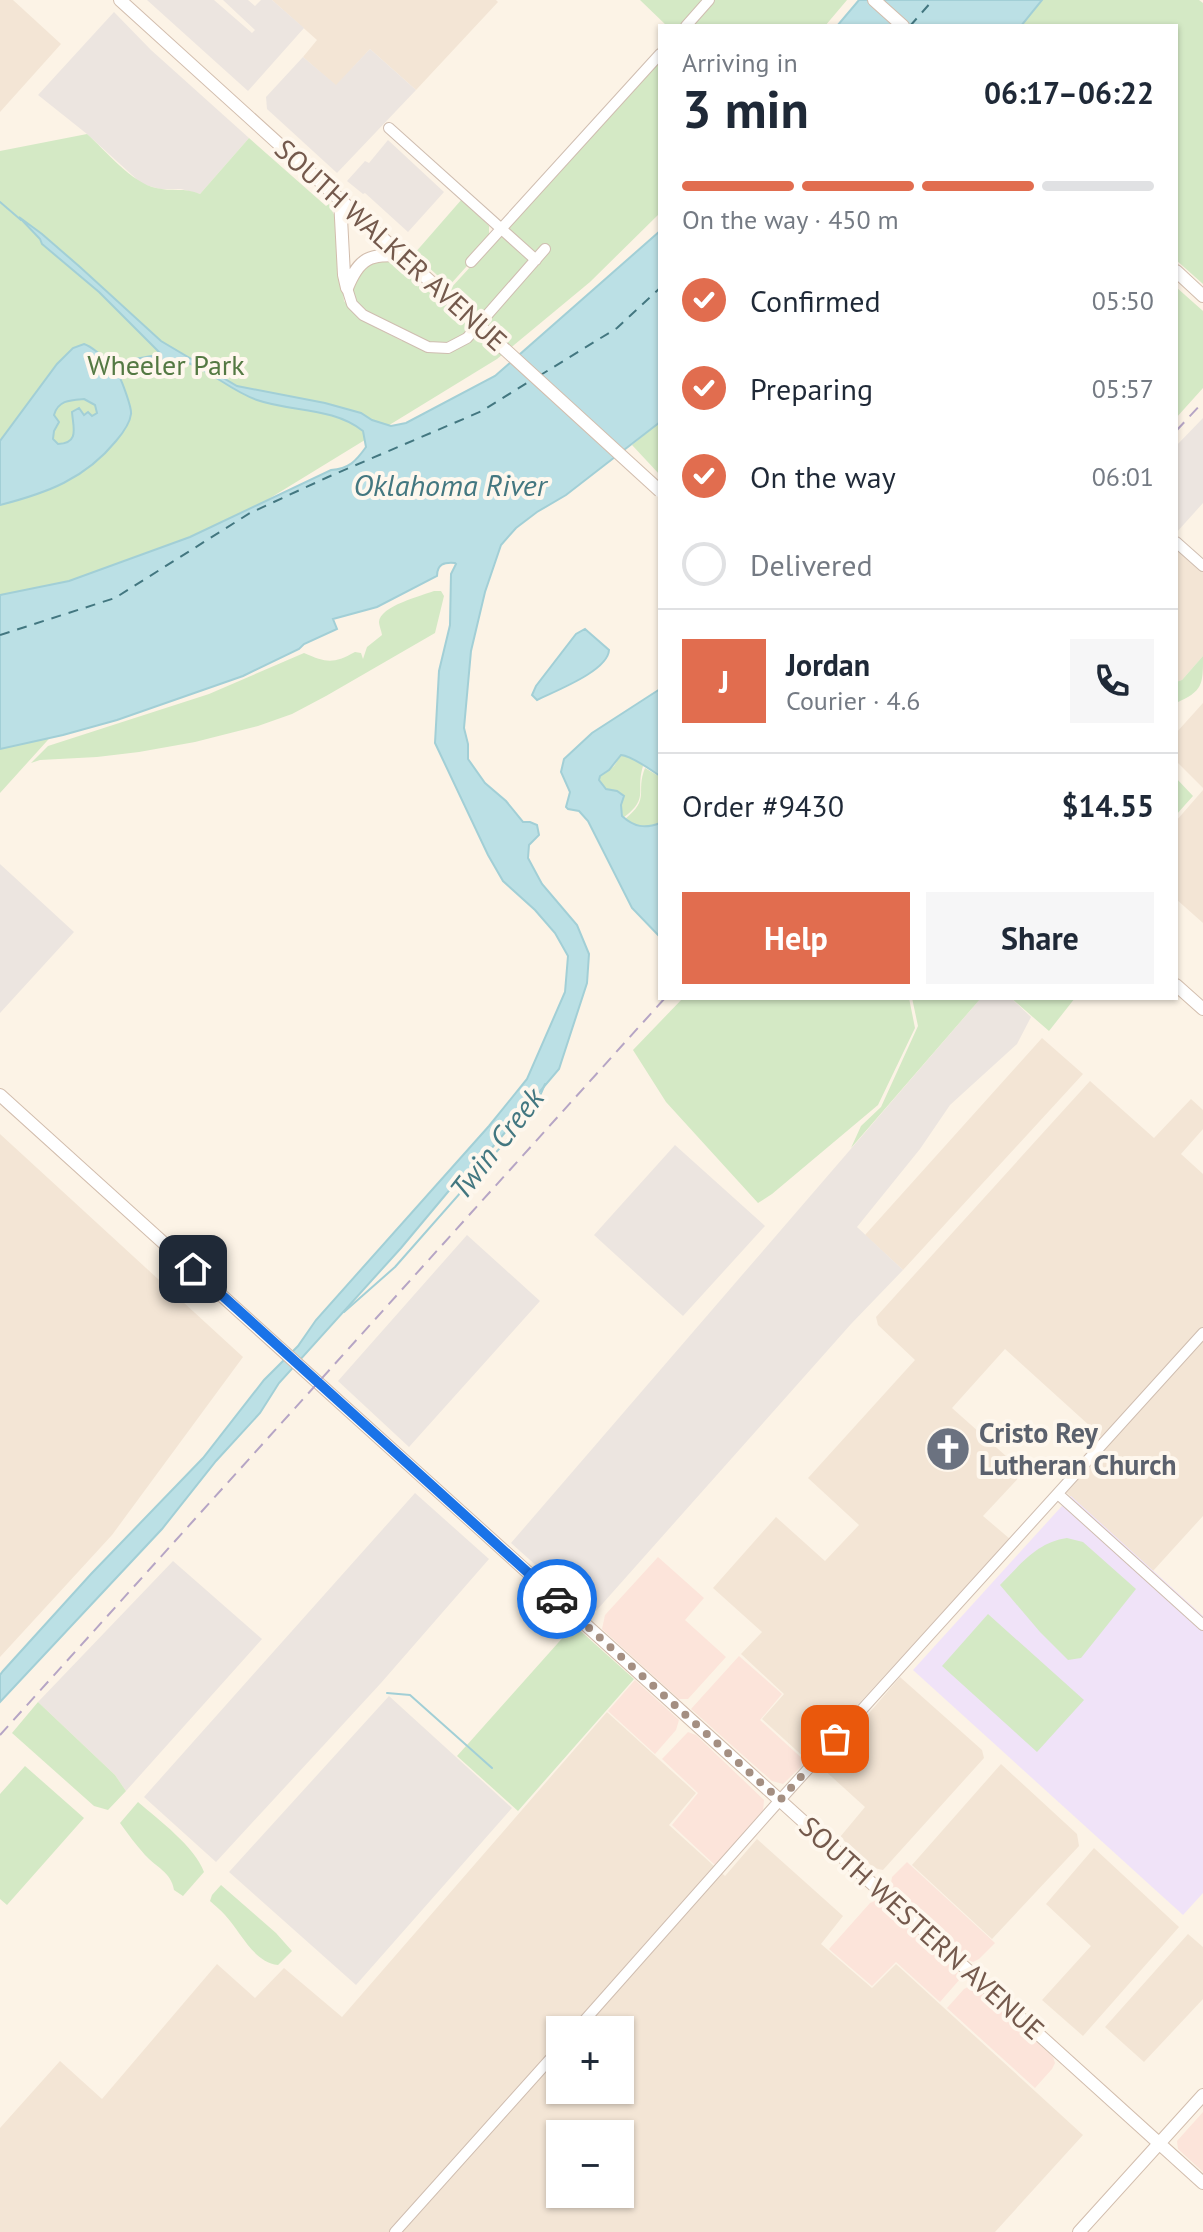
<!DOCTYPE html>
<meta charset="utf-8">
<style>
:root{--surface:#fff;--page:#f6f6f7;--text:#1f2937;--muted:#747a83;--line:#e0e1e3;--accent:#e16d4f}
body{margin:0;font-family:"PT Sans",sans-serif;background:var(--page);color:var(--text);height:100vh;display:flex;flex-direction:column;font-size:30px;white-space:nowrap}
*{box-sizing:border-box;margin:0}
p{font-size:26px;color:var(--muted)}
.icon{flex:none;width:44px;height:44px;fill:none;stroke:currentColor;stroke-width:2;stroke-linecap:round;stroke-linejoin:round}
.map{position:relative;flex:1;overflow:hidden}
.details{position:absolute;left:658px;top:24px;width:520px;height:976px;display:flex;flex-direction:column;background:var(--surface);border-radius:0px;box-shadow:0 2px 6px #0004}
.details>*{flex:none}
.fabs{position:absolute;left:546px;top:2016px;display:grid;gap:16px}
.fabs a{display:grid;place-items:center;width:88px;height:88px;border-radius:0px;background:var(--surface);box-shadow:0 2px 6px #0004;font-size:40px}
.pin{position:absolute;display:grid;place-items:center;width:68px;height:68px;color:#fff;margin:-34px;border-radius:16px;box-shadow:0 4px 12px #0006}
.courier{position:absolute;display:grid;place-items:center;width:80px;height:80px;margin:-40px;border:6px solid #1a73e8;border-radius:50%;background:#fff;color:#222;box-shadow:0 2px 10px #0007}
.summary em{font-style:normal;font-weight:800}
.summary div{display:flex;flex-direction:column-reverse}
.summary{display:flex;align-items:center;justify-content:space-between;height:136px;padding:0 24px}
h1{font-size:52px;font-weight:800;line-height:60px}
.bar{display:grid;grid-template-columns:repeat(4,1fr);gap:12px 8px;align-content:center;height:96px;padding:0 24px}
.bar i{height:10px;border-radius:6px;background:var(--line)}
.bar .on{background:var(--accent)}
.bar p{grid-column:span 4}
.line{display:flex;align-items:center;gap:20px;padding:0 24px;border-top:2px solid var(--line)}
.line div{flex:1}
.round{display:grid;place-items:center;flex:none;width:84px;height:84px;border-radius:0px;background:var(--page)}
ol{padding:0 24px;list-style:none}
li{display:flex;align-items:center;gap:24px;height:88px}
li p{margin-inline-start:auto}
li .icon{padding:8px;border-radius:50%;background:var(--accent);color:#fff;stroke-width:4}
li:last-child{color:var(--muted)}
li i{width:44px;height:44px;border:4px solid var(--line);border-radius:50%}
.button{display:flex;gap:16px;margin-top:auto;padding:16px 24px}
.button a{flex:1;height:92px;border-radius:0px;background:var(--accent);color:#fff;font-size:32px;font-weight:800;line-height:92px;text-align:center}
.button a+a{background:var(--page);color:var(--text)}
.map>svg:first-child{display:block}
.residential{fill:#f3e5d5;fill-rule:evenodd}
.commercial{fill:#fce4da}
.industrial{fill:#ece5e0}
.education{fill:#f0e3f8}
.green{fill:#d4e9c5}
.water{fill:#bbe0e5;stroke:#a2cfd6;stroke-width:2;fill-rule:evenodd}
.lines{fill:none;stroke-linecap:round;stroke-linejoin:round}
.stream{stroke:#a2cfd6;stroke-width:2}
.ferry{stroke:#437780;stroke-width:2;stroke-dasharray:10 8;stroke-linecap:butt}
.tertiary-casing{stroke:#cfbdb0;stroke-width:12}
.secondary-casing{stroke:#d2bdad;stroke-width:14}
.tertiary{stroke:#fff;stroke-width:10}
.secondary{stroke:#fff;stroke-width:12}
.rail{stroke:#b6a5c5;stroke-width:2;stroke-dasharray:12 8;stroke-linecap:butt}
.secondary-bridge-casing{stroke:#d2bdad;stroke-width:14;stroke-linecap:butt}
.secondary-bridge{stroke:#fff;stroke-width:12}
.done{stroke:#a48f82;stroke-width:8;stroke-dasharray:0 14.4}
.route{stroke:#1a73e8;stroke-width:10}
.labels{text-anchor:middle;stroke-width:8;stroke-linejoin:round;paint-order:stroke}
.street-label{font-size:28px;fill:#74594c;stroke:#fef7ed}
.park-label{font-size:28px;fill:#547943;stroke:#fef7ed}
.worship-label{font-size:28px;font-weight:bold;fill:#5b616d;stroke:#fef7ed;text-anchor:start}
.water-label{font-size:30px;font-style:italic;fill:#437780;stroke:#fef7ed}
</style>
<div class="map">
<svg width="1203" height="2232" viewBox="0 0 1203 2232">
<rect width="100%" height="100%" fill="#fcf3e6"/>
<path class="residential" d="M0,0h13l48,44 -61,68z
M272,0h224l2,2 -82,88 -46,-41 -34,37 -33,-29 14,-17z
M1177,548l26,24v84l-21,24 -6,2z
M1203,703v85l-27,-27v-28z
M1203,790v133l-27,-24v-78z
M1042,1038l41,36 -180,196 -38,-35z
M1090,1081l64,57 37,-39 12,11v19l-22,25 22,20v342l-50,55 -95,-86 43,-49 -96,-87 -53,59 72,64 -41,44 27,23 -203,221 -45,-41 22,-25 -43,-40 21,-22 -49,-44 63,-71 49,44 34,-36 -51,-47 107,-118 -37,-35 -2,-8z
M0,1134l243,223 -131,178 -112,122z
M900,1677l82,73 2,8 -101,112 -9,-2 -34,-31 25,-30 -43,-39z
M607,1712l89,81 -27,32 56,51 32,-37 86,77 -22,28 51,44 24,-24 187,171 -88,97h-995v-104l60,-67 42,38 115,-135 38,34 29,-30 58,49zM560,2030h60v60h-60zM560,2134h60v60h-60z
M1001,1764l76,70 2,12 -87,93 -80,-74z
M1094,1848l85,79 -96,109 -41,-36 49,-54 -45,-42z
M1188,1934l15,13v52l-59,63 -39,-35z"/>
<path class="commercial" d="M658,1557l46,41 -19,22 41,37 -38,42h-9l-77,-70 3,-14z
M739,1656l43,38 -22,26 46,42 -23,22 -11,-3 -81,-72z
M635,1680l44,40 -3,10 -21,24 -47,-43z
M688,1732l8,3 68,65 -1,11 -47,55 -44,-41 26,-32 -36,-34z
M907,1862l88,81 -16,16 -6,3 -7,-3 -76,-70 2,-12z
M875,1901l8,2 74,68 3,8 -20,23 -44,-40 -24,24 -43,-37 41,-46z
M970,1986l8,3 75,68 2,6 -3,6 -17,19 -88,-80 17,-19z
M1203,2112v60l-25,-23 -1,-8z"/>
<path class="industrial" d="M147,0h67l38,33 3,-3 -32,-30h25l7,6 6,-6h11l32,28 -56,63z
M114,12l37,38 98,88 -49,56 -19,-5h-21l-18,-5 -55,-50 -49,-39z
M370,49l46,41 -79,83 -70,-64 -1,-12 37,-40 33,28z
M388,140l56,52 -36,40 -43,-39 -2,1 -16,-13 18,-20 4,2z
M1203,418v85l-27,30v-87z
M0,864l74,68 -74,81z
M981,998h30l20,19 -14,27 -67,61 -30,44 -63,78 46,43 -52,54 -255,287 -10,-1 -75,-67z
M675,1145l90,81 -82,90 -89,-81z
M467,1235l73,66 -131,146 -71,-66z
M415,1493l74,66 -108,124 -165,179 -72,-65z
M173,1561l89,78 -136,152 -11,-16 -77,-73z
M389,1696l123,112 -156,177 -127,-113z"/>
<path class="education" d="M1071,1496l132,120v277l-20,22 -270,-245z"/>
<path class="green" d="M640,0h63l-23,26h-13z
M715,0h132l-22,26h-134z
M1042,0h157l4,3v281l-27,-24v-234h-155z
M660,60v153l-70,69 -93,77 -235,144 -262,290v-642l87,-17c19,17 45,49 69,54 15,4 29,-1 44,6l49,-56 77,68 3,-2 7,15 8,82 15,18 43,22 8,-9c-16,-8 -43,-15 -54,-31 -14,-21 14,-47 36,-40 10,3 37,32 47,40z
M462,199l27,27v9l3,3 -43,48 -35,-32z
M1176,287l27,24v77l-27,30z
M660,422v53l-28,-30z
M434,591h7l3,5 -9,37 -109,63 -34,18 -34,12 -63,16 -56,10 -42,5 -57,3 -9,3 17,-17 161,-52 95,-41c23,10 29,11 51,-1l6,1 2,6 4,-12 15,-12c0,-2 -3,-10 -3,-13 1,-16 42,-26 55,-31z
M1203,656c0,29 0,35 -27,47v-21l6,-2z
M621,755l11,1 11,10c-8,26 7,32 -20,52l-2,-13 -10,-15 -5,-1 -7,-8 1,-5 14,-10z
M645,768l15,9v46c-13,5 -24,6 -35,-4 26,-21 10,-26 20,-51z
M1176,778l17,18 -17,19z
M683,998h226l6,30 -37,77 -106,89 -14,9 -92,-101 -33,-52z
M912,998h69l-130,150 10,-22 20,-19 37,-81z
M1011,998h64l-26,33z
M1067,1538l16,4 53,47 -55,69 -13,2 -28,-28 -40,-47c20,-20 37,-43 67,-47z
M988,1614l96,86 -47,52 -95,-86z
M574,1625l60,54 -116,132 -61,-55 9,-10 26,22 -25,-23z
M38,1702l77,73 11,16 -18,19 -14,-4 -82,-73z
M25,1766l59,52 -77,87 -7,-6v-105z
M138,1802c21,18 57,45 66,70l-21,24 -9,-6c-3,-18 -17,-22 -29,-35 -9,-10 -17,-21 -25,-32z
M221,1885l55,48 16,18 -14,14c-25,-3 -37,-33 -53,-50 -4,-5 -10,-9 -15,-14l2,-6z"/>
<path class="water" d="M859,0h183l-21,26h-184z
M19,217l23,17 38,33 81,74 76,45 88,17 36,10 11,7 19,6 15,-3 89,-47 165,-145v191l-94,73 -29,17 -21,16 -15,17 -16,47 -14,59 -7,77 4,16v15l17,24 21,18 17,21h7l7,3 2,10 -10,10 -1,13 14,26 35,41 12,29 -2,29 -28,86 -74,87 -33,31 -51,61 -122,135 -19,30 -44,48 -54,68 -162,173v-27l3,-4 88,-97 112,-116 61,-78 34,-34 18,-26 173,-194 38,-47 38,-87 3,-36 -13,-23 -20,-23 -32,-29 -15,-26 -53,-112 4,-72 11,-46 1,-51 5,-10 -1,-1c-11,-1 -18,1 -18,13l-60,31 -44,12 4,10 -33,15 -5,5 -56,27 -126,44 -54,15 -63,14v-154l69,-14 121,-44 141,-67c18,-1 25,-9 35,-23l-3,-16c-30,-24 -72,-19 -106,-31 -26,-9 -46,-29 -71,-38 -8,-2 -16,1 -24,-2l-1,-6 -62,-62 -57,-48 -2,-5z
M84,344c9,3 14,10 22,14 13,6 33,0 46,-2l3,6 -7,5 -30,7c4,7 14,34 13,40 -1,9 -9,20 -15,27 -31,38 -69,52 -116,64v-64l57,-77 16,-16zM84,399l11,6 2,8 -5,3 -4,-4 -4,3 -5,-7 -7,4c1,15 8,31 -14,32l-5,-5 1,-8 5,-9 -5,-7c4,-15 17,-15 30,-16z
M585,629l24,21c-1,21 -54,41 -72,50l-5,-5 4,-9 40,-52z
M660,689v87c-9,-6 -28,-20 -39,-21l-12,15 -9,6 -1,4 7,9 11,2 7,5 -3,9 1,11c12,11 23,13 38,7v114l-28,-29 -44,-87 -9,-10 -11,-2 -2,-2 4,-15 -9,-20 3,-13 28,-26z"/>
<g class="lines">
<path class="stream" d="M0,202l21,18
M154,360l11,1
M344,1312l51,-45 119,-135 25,-34 6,-14
M387,1693l23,2 82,73"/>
<path class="ferry" d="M910,26l23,-26
M539,376l78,-48 43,-40
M0,635l115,-37 135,-85 78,-36 154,-66 48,-30"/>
<g class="tertiary-casing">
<path id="tertiary" d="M686,26l23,-26
M389,128l147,132
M471,262l189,-208
M347,288l5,16 11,11 65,32 20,1 19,-10 78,-89
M1176,542l27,24
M1058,1494l145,131
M576,2030l204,-230 423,-467
M395,2232l165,-184"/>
</g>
<g class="secondary-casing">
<path id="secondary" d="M120,0l333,302
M874,0l29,26
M340,199l4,76 3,13
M1176,271l27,25
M347,288c13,-32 23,-33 55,-33
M1176,985l27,24
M0,1095l1203,1088
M1079,2232l124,-137"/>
</g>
<use href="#tertiary" class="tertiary"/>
<use href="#secondary" class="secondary"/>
<path class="rail" d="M1176,431l27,-29
M0,1735l665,-737"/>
<g class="secondary-bridge-casing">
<path id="secondary-bridge" d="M453,302l207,189"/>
</g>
<use href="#secondary-bridge" class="secondary-bridge"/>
</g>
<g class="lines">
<path class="done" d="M557,1599l223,201 55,-61"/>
<path class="route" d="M193,1269l364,330"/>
</g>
<defs>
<g id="church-disc" transform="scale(2.3)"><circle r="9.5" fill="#6b7280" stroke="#fef7ed"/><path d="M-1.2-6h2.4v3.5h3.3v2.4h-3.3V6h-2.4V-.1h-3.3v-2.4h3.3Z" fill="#fff"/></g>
</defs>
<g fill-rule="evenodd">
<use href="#church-disc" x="948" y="1449"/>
</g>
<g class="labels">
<g class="street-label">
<text transform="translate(391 245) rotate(42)" y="10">SOUTH WALKER AVENUE</text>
<text transform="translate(922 1928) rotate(42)" y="10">SOUTH WESTERN AVENUE</text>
</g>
<g class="park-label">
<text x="166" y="375">Wheeler Park</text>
</g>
<g class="worship-label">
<text x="979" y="1443">Cristo Rey<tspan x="979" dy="32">Lutheran Church</tspan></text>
</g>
<g class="water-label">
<text x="450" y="496">Oklahoma River</text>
<text transform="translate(497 1144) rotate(-52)" y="10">Twin Creek</text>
</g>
</g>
</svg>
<div class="fabs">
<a>+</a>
<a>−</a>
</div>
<div class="pin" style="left:835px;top:1739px;background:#ea580c"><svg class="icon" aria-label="bag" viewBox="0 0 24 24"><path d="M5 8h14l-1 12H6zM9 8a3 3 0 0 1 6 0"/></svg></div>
<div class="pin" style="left:193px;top:1269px;background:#1f2937"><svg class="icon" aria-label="home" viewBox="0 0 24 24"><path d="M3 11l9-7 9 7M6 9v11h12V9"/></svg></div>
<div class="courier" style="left:557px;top:1599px"><svg class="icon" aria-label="car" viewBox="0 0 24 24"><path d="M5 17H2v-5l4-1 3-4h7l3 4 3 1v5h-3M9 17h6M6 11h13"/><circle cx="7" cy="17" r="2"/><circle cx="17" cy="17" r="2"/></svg></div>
<section class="details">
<div class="summary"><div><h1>3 min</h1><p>Arriving in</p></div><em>06:17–06:22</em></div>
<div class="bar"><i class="on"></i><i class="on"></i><i class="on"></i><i></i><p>On the way · 450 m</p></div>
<ol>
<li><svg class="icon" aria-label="check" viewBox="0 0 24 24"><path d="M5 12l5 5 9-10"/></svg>Confirmed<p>05:50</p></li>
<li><svg class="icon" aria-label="check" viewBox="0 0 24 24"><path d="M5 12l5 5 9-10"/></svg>Preparing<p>05:57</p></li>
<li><svg class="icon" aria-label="check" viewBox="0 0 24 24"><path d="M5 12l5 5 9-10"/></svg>On the way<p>06:01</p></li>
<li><i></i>Delivered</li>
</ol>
<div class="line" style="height:144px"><b class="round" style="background:var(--accent);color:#fff">J</b><div><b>Jordan</b><p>Courier · 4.6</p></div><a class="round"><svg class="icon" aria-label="phone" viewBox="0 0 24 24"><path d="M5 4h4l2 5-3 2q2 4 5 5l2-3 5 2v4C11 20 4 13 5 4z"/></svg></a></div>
<div class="line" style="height:104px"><div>Order #9430</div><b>$14.55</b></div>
<div class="button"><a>Help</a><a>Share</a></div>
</section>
</div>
